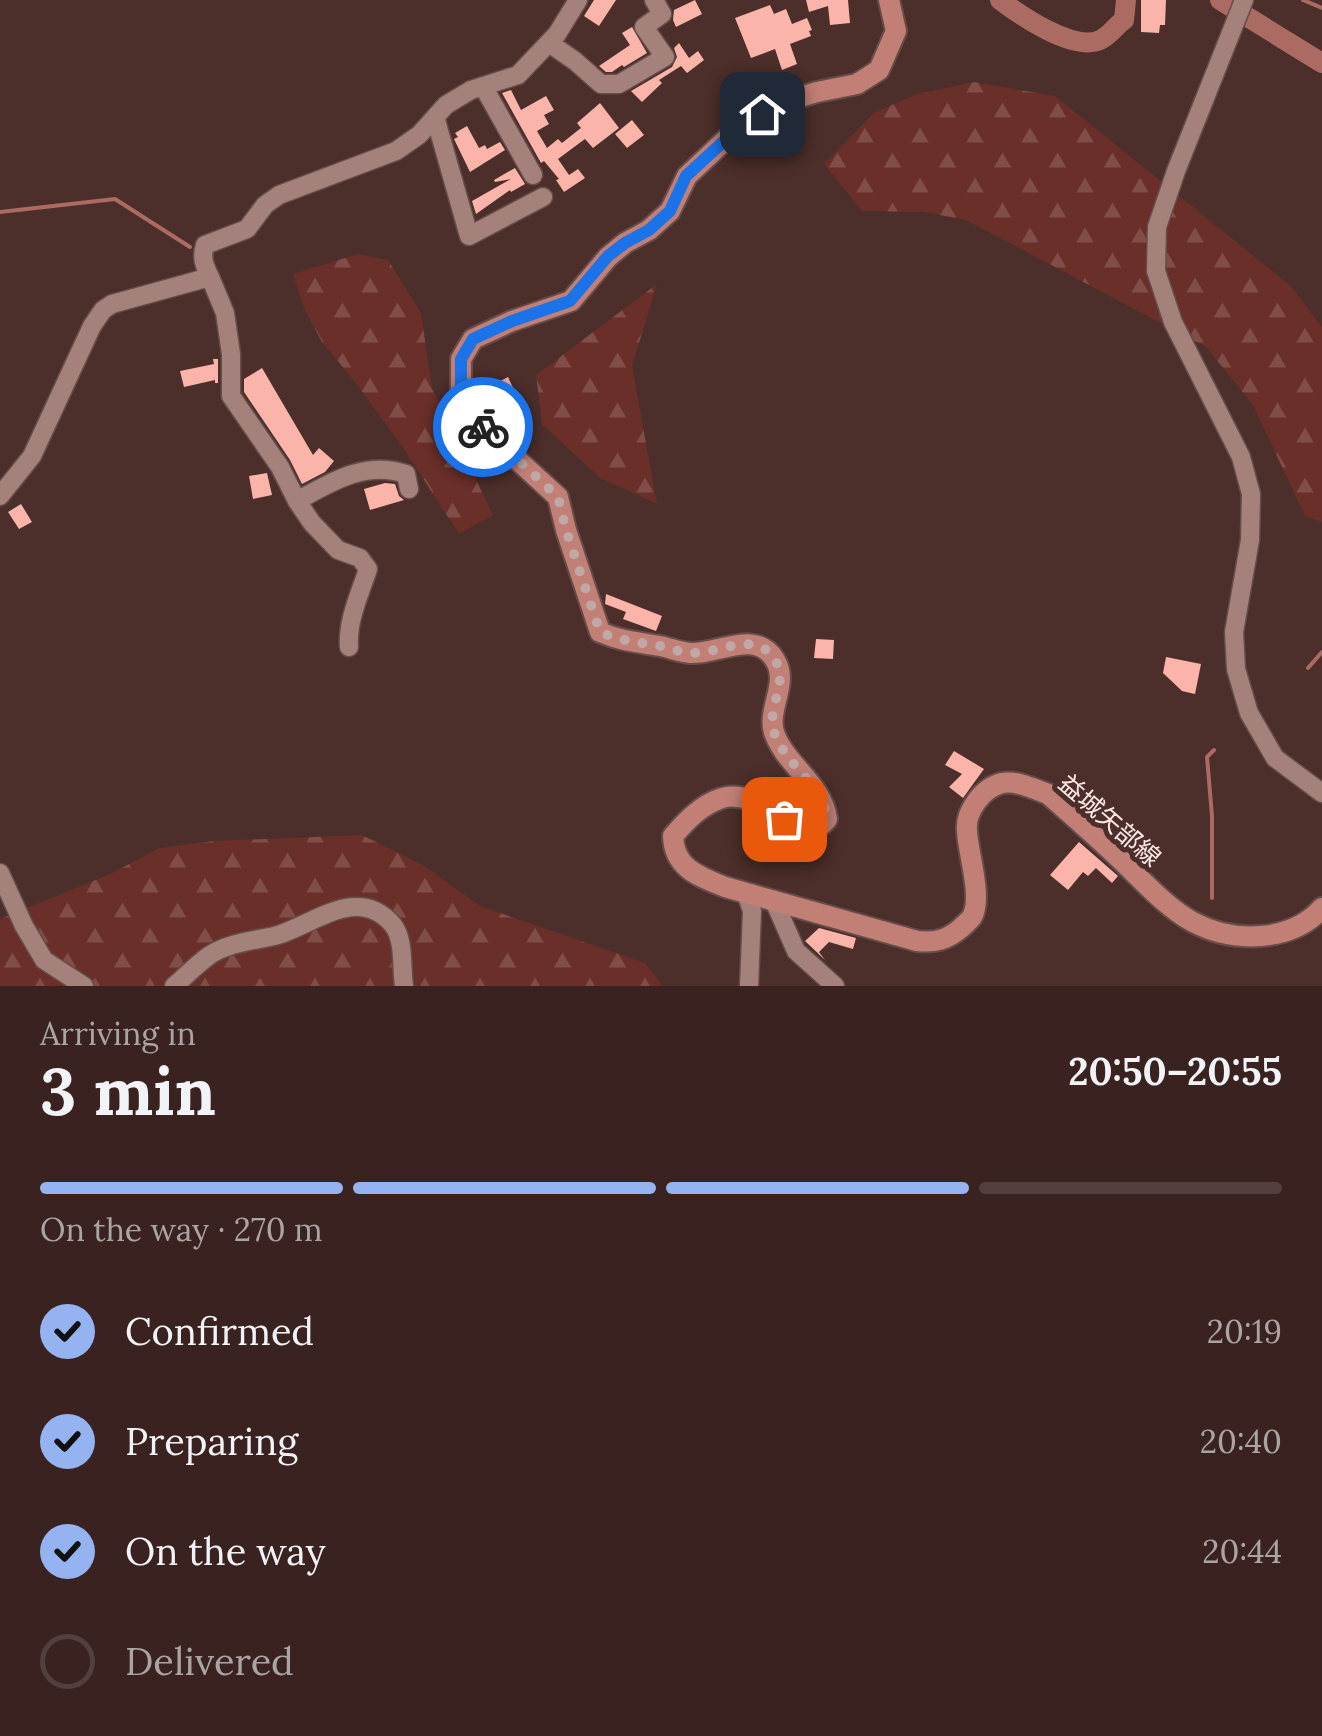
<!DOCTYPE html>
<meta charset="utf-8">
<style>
:root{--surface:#392220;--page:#442f2d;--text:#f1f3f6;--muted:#aba4a5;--line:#533f3e;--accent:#95b2f1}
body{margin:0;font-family:Lora,"Noto Sans JP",serif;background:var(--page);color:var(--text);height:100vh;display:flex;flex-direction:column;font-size:38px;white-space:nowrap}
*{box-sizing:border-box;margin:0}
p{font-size:32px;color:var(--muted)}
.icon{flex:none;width:55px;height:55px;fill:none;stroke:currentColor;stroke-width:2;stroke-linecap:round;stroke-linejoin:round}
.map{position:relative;height:986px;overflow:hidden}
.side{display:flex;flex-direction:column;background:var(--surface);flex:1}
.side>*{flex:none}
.pin{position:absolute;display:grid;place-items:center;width:85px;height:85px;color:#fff;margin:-42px;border-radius:20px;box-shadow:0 5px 15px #0006}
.courier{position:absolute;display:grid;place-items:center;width:100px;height:100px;margin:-50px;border:8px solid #1a73e8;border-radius:50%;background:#fff;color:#222;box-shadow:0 2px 12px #0007}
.overview em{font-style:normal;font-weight:800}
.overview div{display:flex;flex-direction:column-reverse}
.overview{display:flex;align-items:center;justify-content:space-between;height:170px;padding:0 40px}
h1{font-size:65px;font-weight:800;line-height:75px}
.bar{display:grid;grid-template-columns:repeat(4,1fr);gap:15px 10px;align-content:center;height:120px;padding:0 40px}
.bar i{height:12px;border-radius:8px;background:var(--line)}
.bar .active{background:var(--accent)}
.bar p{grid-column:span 4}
ol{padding:0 40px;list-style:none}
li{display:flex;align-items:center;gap:30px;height:110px}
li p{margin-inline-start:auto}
li .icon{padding:10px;border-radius:50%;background:var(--accent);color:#111;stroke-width:4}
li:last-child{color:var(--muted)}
li i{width:55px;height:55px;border:5px solid var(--line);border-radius:50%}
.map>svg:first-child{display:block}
.forest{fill:url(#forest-firs)}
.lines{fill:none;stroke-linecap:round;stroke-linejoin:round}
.stream{stroke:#ac6b62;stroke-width:4}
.river{stroke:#ac6b62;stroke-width:20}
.building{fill:#fbb4aa}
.minor-casing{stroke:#664d49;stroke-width:21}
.major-casing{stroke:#664d49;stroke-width:24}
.minor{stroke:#a4817b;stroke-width:18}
.major{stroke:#c17f76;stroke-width:20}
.done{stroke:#c0a8a5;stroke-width:10;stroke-dasharray:0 18}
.route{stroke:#1a73e8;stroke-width:12}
.labels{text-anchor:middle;stroke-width:10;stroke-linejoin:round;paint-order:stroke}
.street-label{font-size:25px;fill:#feeae7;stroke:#4c2e2a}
</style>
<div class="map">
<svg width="1322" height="986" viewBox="0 0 1322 986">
<defs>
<pattern id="forest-firs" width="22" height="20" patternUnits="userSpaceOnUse" patternTransform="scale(2.5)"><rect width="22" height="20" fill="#692f28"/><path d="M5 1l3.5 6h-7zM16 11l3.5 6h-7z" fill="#804d47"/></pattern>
</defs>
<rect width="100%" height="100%" fill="#4c2e2a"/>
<path class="forest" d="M974,82l81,14 236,190 31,41v195l-17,-6 -52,-111 -47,-58 -240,-127 -42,-8 -62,-1 -38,-47 50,-51 40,-18z
M358,254l30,6 33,53 11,75 61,127 -34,19 -57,-88 -50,-68 -30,-36 -18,-34 -11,-34z
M657,284l-25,82 25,138 -57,-26 -58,-54 -6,-49z
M362,835l61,30 57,41 165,57 18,23h-663v-67l108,-44 52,-27 54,-7z"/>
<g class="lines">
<path class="stream" d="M1303,0l19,8
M0,212l115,-13 75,48
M1308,668l14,-16
M1212,898v-82l-5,-59 7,-7"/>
<path class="river" d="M1000,0c21,16 74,52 100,40 10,-4 15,-14 24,-20l2,-20
M1220,0l102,63"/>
</g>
<path class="building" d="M594,0h22l-17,26 -15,-10z
M695,0l7,14 -26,13 -3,-7 1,-10z
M806,0h42l2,23 -20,2 -2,-19 -19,6z
M1141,0h25l-1,25h-5l-1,8 -18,-1z
M770,5l4,9 12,-5 6,15 15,-6 5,12 -3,1 2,5 -21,8 7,20 -15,6 -7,-21 -24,9 -16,-40z
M632,27l15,26 -23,14 -2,-2 -10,7h-6l-7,-6 31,-21 -8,-12z
M679,43l10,15 9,-7 6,9 -17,13 -6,-7 -22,14 3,3 -20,19 -11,-11 41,-24 5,-10 -3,-9z
M511,90l10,20 25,-14 8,14 -10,5 5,9 -12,7 10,17 11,-9 4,4 19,-15 -4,-5 23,-20 19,25 -26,20 -8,-9 -27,20 11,16 9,-6 7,9 -21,14 -8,-12 3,-1 -15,-18 -3,2 -39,-70z
M632,120l12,15 -17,13 -12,-14z
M467,126l12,22 6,-3 2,4 13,-7 5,8 -35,22 -16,-33 4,-2 -3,-4z
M515,168l10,16 -14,8 -1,-2 -34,24 -4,-13 39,-22 -16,3 -1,-2z
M213,359h5v24h-3v-3l-31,7 -4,-16 34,-7z
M262,368l51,87 6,-7 15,13 -9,11 -23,12 -12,-24 -46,-68v-13z
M508,377l7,15 -25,13 -7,-15z
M267,473l5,22 -19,4 -4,-23z
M385,483l10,1 4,12 5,4 -34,10 -6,-21z
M21,504l11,18 -13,7 -11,-17z
M606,594l56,22 -6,15 -33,-12 3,-7 -21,-8z
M816,639l18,1 -1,19 -19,-1z
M1166,657l35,7 -6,30 -13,-3 -19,-18z
M954,751l30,18 -21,29 -14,-11 13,-13 -17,-9z
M1079,842l39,34 -6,7 -16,-15 -8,8 -5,-4 -15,18 -18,-15z
M819,928l37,10 -3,11 -24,-7 -10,10 6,8 -20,-19z"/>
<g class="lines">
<g class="minor-casing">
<path id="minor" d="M1244,0l-68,171 -19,56 -1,44 17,51 68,135 10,37 -1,46 -16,92 2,37 13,44 26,45 47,35
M549,43l26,18 26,23h18l46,-27 -21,-30 18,-13 -8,-14
M483,86l50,89
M435,117l34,119 74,-39
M210,277l15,36 6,41v42l49,71 17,34 15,22 26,27 22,8 8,11c-8,25 -21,51 -19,78
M0,496l32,-40 60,-130 11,-16 9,-6 98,-27c-6,-12 -9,-20 -5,-32l42,-16 18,-24 14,-10 117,-44 23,-16 27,-30 25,-15 47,-15 39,-41 21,-34
M297,501c34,-19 69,-41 109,-27l3,15
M0,873l24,53 20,34 40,26
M746,893l6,18 -3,75
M774,901l22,50 39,35
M174,986c12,-10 23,-22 36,-31 20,-13 45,-14 68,-20 36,-11 81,-51 115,-10 12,16 8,42 11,61"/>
</g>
<g class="major-casing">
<path id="major" d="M889,0l7,31 -17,39 -22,14 -40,8 -26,8 -55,30 -49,46 -17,35 -21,19 -24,13 -17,14 -37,44 -59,20 -39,18 -12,20v30l11,23 15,20 71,65 8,33 34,102c20,9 38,10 60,14 10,2 19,6 30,7 27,2 66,-25 85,7 15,24 -10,51 0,75 12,31 48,50 52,84 -26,35 -63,-33 -105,-21 -21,7 -35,22 -49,38 1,32 25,40 52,51l192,54c18,2 30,-1 44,-13 2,-2 9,-8 11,-11 11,-20 -4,-63 -5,-86 -2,-19 15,-43 35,-48 14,-3 32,6 46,11 25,22 50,44 74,67 21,20 46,48 71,61 39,21 98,21 129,-14"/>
</g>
<use href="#minor" class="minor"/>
<use href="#major" class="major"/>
</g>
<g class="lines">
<path class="done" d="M483,427l75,70 8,33 34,102c20,9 38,10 60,14 10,2 19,6 30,7 27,2 66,-25 85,7 15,24 -11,51 0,75 12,31 48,50 52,84 -12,17 -27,9 -43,0"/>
<path class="route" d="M483,427l-11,-15 -11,-24v-29l12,-20 39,-18 58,-20 38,-45 17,-13 24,-13 21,-19 16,-35 50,-46 26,-16"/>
</g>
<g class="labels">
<g class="street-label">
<text transform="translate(1110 820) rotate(41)" y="9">益城矢部線</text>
</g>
</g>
</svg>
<div class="pin" style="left:784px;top:819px;background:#ea580c"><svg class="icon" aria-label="bag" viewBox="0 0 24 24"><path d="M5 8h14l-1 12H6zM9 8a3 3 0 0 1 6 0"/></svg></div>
<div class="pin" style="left:762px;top:114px;background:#1f2937"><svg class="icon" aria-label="home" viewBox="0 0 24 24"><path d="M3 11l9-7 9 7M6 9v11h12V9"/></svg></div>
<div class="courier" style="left:483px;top:427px"><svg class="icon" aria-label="bike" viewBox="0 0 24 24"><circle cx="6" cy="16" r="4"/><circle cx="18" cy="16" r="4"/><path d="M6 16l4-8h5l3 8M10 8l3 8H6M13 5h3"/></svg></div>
</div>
<section class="side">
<div class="overview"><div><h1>3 min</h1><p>Arriving in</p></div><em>20:50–20:55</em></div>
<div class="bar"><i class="active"></i><i class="active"></i><i class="active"></i><i></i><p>On the way · 270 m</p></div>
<ol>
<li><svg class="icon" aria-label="check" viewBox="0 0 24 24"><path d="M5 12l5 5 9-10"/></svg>Confirmed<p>20:19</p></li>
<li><svg class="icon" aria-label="check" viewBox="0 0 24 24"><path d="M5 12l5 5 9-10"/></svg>Preparing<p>20:40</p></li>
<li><svg class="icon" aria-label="check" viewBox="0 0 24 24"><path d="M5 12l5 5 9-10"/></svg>On the way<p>20:44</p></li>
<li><i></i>Delivered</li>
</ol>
</section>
